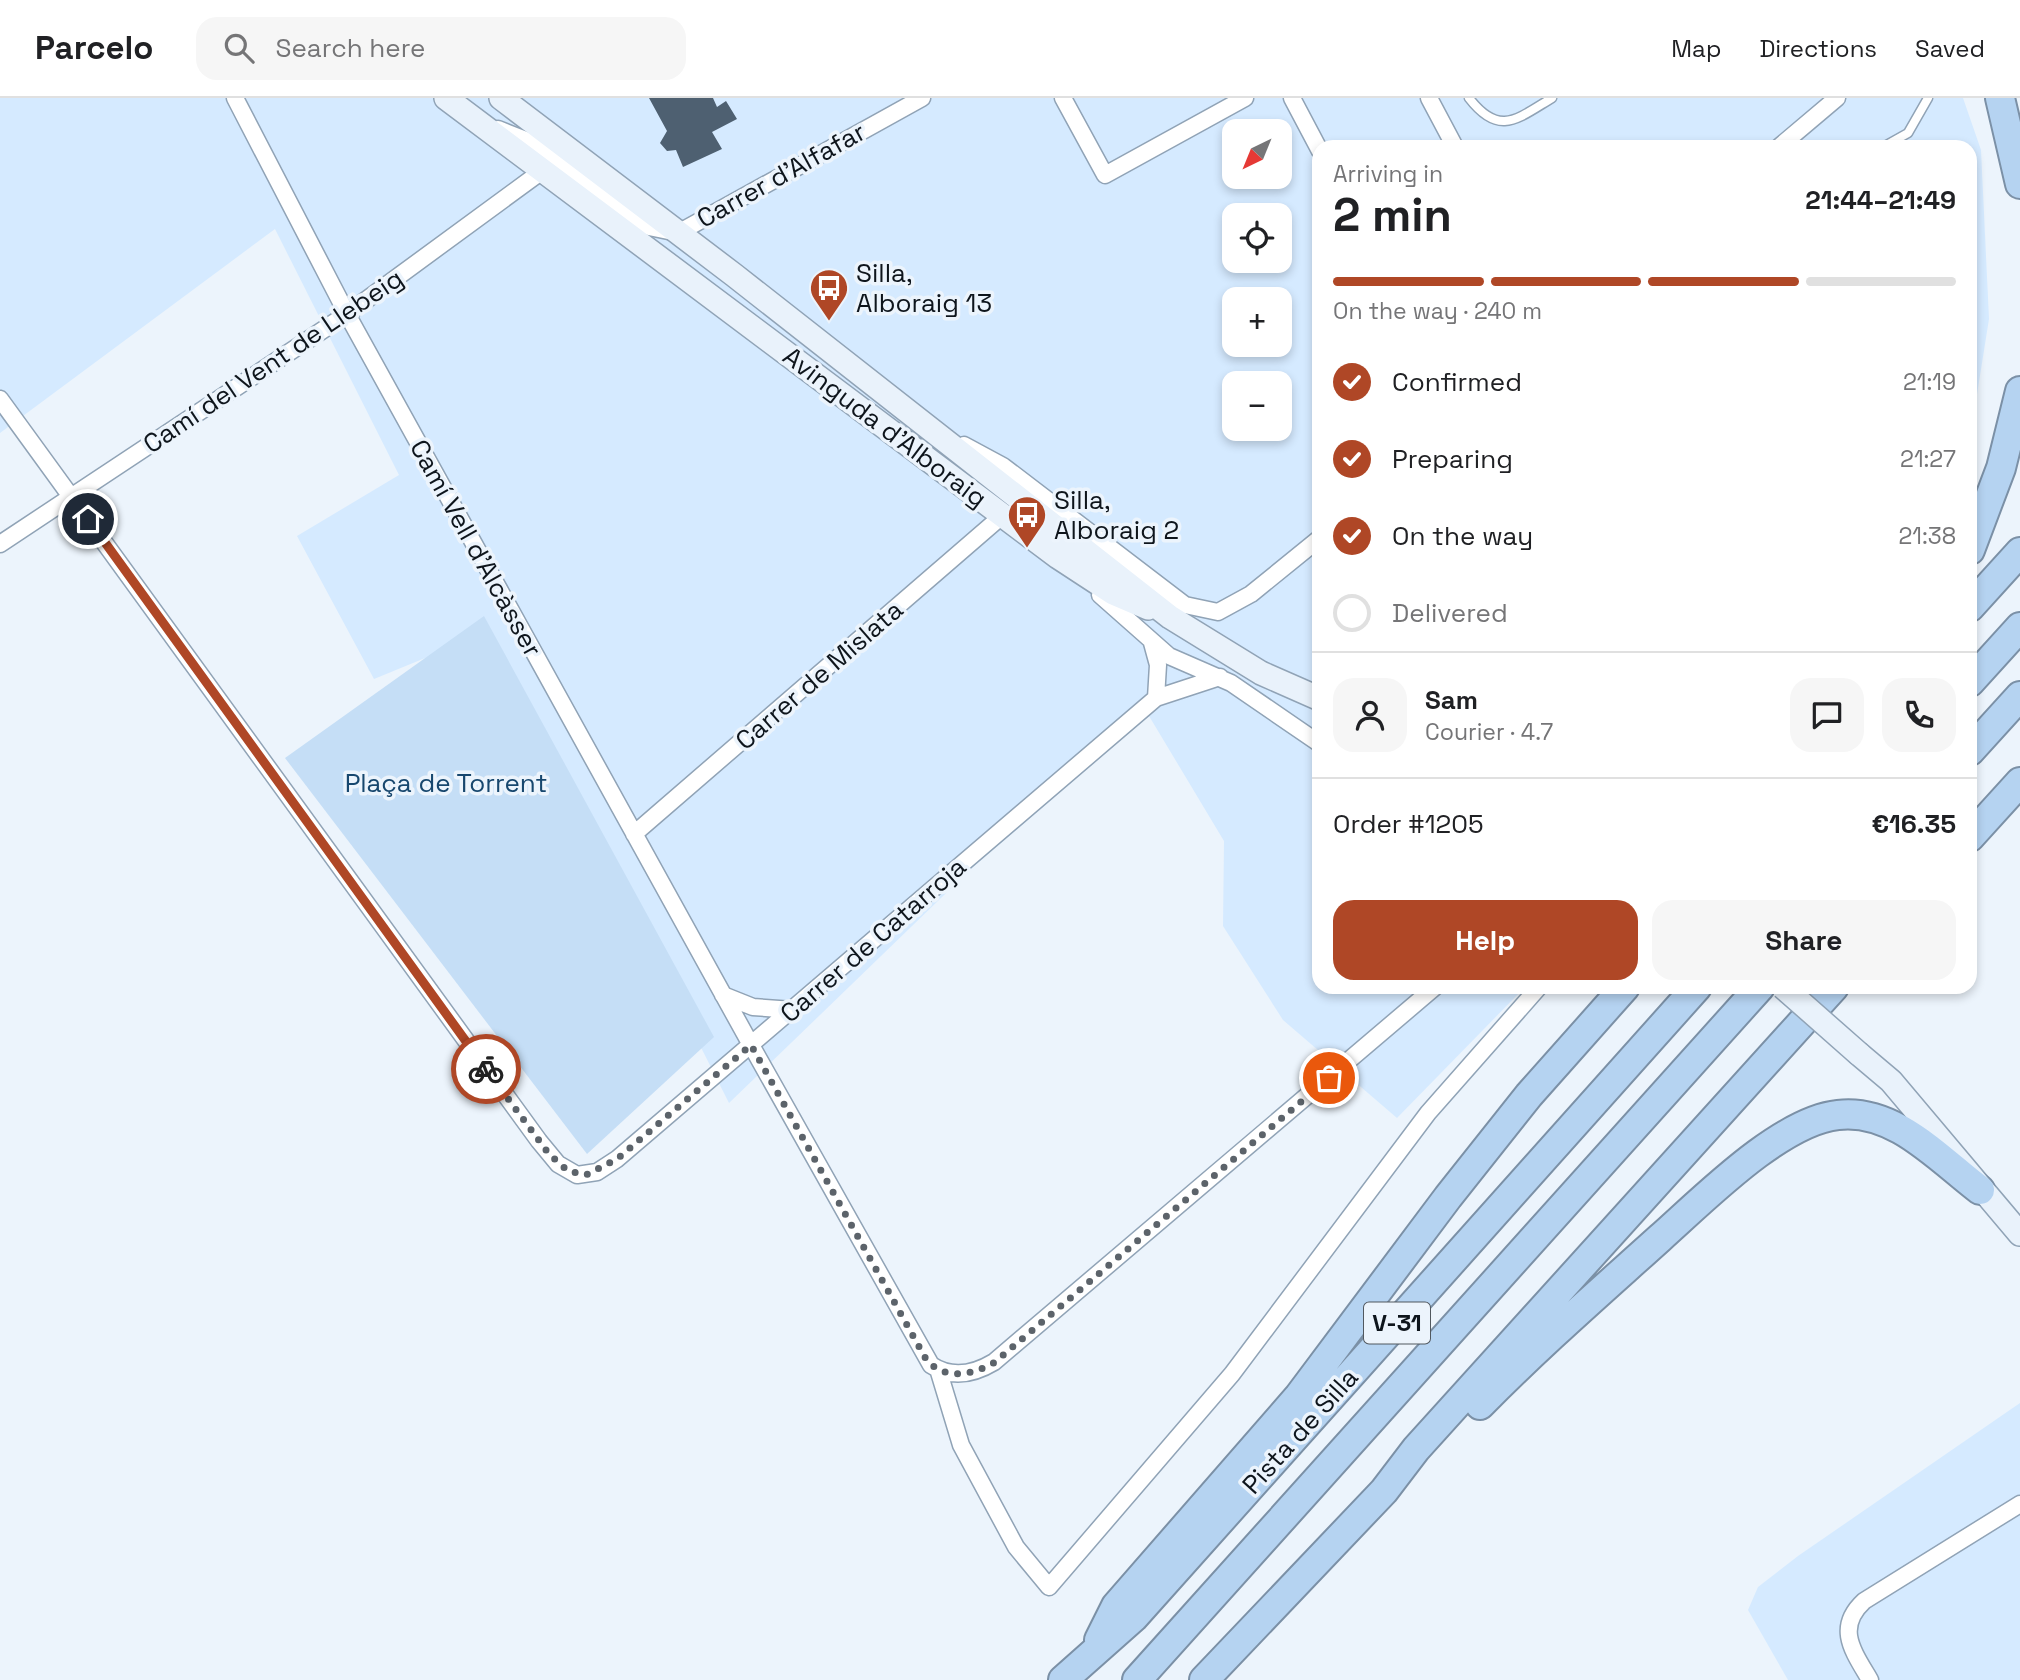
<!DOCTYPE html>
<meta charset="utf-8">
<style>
:root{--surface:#fff;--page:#f6f6f6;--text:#202124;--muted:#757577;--line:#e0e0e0;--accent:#af4726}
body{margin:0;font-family:"Space Grotesk",sans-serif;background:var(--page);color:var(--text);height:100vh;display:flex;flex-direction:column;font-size:26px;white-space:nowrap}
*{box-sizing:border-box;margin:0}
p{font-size:23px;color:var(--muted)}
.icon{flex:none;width:38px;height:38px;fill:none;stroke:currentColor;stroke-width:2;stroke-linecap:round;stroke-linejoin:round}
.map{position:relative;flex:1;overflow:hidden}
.details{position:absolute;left:1312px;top:42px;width:665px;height:854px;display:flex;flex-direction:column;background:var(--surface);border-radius:21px;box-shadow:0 4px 10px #0003}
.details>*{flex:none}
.needle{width:46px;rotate:223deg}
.buttons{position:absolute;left:1222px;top:21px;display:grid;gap:14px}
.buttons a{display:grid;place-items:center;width:70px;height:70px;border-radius:14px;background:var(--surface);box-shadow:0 4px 10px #0003;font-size:35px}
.pin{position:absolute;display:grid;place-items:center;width:60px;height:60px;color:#fff;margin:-30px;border:4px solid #fff;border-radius:50%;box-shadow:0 2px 7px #0007}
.courier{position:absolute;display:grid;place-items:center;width:70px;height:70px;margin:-35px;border:5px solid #af4726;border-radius:50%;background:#fff;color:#222;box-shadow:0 2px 9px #0007}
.summary em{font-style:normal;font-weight:800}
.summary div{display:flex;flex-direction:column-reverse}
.summary{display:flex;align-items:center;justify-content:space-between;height:119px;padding:0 21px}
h1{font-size:46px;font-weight:800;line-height:52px}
.bar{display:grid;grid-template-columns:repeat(4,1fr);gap:10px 7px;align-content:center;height:84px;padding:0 21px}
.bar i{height:9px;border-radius:5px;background:var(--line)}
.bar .selected{background:var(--accent)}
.bar p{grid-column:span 4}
.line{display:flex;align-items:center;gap:18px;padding:0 21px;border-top:2px solid var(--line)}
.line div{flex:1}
.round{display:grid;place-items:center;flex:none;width:74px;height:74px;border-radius:21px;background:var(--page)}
ol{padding:0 21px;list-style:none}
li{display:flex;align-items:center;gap:21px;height:77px}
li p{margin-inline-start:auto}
li .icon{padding:7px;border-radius:50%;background:var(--accent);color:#fff;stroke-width:4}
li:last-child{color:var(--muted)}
li i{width:38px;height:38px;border:4px solid var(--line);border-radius:50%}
.action{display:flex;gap:14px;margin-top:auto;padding:14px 21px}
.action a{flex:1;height:80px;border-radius:21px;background:var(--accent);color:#fff;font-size:28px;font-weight:800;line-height:80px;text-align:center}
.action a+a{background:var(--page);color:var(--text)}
header{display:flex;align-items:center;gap:42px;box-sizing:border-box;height:98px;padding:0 35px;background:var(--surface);border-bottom:2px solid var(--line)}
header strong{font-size:33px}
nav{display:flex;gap:38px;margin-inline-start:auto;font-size:24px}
.search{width:490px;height:63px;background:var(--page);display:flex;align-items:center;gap:18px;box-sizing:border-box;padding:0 24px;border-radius:21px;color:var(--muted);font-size:26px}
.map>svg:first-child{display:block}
.built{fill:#d5eaff;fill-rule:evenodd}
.green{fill:#c5def6}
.building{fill:#4e6071}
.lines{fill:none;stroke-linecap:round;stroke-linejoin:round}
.lane-casing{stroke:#90a3b6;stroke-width:11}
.street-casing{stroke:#90a3b6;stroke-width:19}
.secondary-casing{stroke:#90a3b6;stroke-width:26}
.highway-casing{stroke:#7b90a6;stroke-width:32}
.lane{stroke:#fff;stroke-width:8}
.street{stroke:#fff;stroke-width:16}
.secondary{stroke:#e9f2fb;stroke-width:23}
.highway{stroke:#b5d3f1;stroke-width:28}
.secondary-bridge-casing{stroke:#90a3b6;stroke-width:26;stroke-linecap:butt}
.secondary-bridge{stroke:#e9f2fb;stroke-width:23}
.done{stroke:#5c636a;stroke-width:7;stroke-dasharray:0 12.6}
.route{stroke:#af4726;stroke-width:9}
.labels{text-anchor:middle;stroke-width:7;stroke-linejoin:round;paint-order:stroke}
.shield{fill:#ecf4fc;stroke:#51585f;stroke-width:2}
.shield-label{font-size:24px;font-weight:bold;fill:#0e151c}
.street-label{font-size:26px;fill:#0e151c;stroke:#ecf4fc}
.poi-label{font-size:26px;fill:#0e151c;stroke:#ecf4fc;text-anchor:start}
.park-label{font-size:26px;fill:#17476e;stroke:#ecf4fc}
</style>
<header>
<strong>Parcelo</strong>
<div class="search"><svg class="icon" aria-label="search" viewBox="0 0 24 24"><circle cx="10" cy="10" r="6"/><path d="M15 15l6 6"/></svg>Search here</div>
<nav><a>Map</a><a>Directions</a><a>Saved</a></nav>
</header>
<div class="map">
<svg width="2020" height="1582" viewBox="0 0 2020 1582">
<rect width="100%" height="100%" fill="#ecf4fc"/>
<path class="built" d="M0,0h1963l18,52 8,169 -18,113 -1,-285h-650v840h205l-128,131 -114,-98 -60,-94 1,-85 -75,-125 -177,152 -243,235 -238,-472 -117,48 -77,-143 102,-61 -124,-246 -275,204zM1234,33h45v46h-45zM1234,117h45v46h-45zM1234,201h45v46h-45zM1234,285h45v46h-45z
M2020,1305v277h-232l-40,-70 10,-23 40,-31z"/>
<path class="green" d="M484,518l230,421 -127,117 -302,-396z"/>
<path class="building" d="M649,0h64l4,9 9,-6 11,18 -25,13 10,17 -39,18 -7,-17 -9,1 -7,-8 7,-12z"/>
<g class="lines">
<g class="lane-casing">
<path id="lane" d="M1469,0c30,39 48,21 83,0
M1883,49l25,-14 20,-35"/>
</g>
<g class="street-casing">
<path id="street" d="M235,0l112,216 404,731 180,320c21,14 43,9 63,-3l441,-375
M1063,0l42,77 140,-77
M1292,0l28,53
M1429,0l26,49
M498,31l30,12 116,85 34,7 244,-135
M1779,49l58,-49
M0,301l539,742 19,23 19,11 20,-3 20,-13 539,-461 64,-21
M964,347l39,21 182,139 33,7 33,-18 69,-56
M0,446l347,-230 195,-143
M1100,497l69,61 62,27 89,61
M1152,545l6,22 -2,33
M634,736l369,-319
M723,897l30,12 40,3
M938,1271l23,76 55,102 33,40 183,-213 196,-261 111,-126
M1870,1582c-17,-29 -35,-52 -6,-79l156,-97"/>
</g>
<g class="secondary-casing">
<path id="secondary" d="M446,0l612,459 55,36 35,15
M501,0l233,177 436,342 91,56 59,26
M1859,956l32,27 129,153"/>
</g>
<g class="highway-casing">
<path id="highway" d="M2000,0l20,86
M1970,452l31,-82 19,-77
M1970,509l50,-55
M1970,584l50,-55
M1970,653l50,-55
M1970,739l50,-55
M1480,1307c58,-59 119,-112 180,-167 43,-38 120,-117 178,-123 56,-7 101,44 142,75
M1099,1542l17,-34 183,-210 149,-199 81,-102 96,-108
M1063,1582l71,-63 563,-630
M1137,1582l623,-693
M1204,1582l180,-189 32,-42 418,-462"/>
</g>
<use href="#lane" class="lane"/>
<use href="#street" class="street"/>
<use href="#secondary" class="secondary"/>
<use href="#highway" class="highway"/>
<g class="secondary-bridge-casing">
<path id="secondary-bridge" d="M1783,889l76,67"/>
</g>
<use href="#secondary-bridge" class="secondary-bridge"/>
</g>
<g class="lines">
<path class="done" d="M486,971l63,85 19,17 18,4 31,-16 134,-114 175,314c18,22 47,16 69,3l334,-284"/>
<path class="route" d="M88,421l398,550"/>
</g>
<defs>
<g id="bus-pin" transform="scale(2.0125)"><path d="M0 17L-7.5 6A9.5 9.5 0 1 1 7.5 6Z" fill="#af4726" stroke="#ecf4fc"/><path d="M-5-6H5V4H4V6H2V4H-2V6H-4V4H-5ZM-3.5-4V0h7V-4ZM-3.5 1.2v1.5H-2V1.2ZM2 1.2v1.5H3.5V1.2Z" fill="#fff"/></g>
</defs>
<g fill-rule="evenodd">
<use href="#bus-pin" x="829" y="190"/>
<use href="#bus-pin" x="1027" y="417"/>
</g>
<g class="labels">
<rect class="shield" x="1364" y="1204.5" width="66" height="41" rx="5"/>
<g class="shield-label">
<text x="1397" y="1233">V-31</text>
</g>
<g class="street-label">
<text transform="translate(781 77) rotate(-29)" y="9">Carrer d'Alfafar</text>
<text transform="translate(273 263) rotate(-34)" y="9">Camí del Vent de Llebeig</text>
<text transform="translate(885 329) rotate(37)" y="9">Avinguda d’Alboraig</text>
<text transform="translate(476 450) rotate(61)" y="9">Camí Vell d'Alcàsser</text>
<text transform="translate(819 577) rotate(-41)" y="9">Carrer de Mislata</text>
<text transform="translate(873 842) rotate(-41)" y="9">Carrer de Catarroja</text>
<text transform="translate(1300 1333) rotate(-48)" y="9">Pista de Silla</text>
</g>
<g class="poi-label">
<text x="856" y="184">Silla,<tspan x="856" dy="30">Alboraig 13</tspan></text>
<text x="1054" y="411">Silla,<tspan x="1054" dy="30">Alboraig 2</tspan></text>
</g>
<g class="park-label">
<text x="446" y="694">Plaça de Torrent</text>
</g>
</g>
</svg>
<div class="buttons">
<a><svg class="needle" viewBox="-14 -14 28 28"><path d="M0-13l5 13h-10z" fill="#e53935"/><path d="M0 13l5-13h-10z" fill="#757577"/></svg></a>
<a><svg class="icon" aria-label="locate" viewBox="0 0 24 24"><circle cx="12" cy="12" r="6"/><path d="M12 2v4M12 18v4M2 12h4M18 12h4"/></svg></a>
<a>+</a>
<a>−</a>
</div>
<div class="pin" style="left:1329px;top:980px;background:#ea580c"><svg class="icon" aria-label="bag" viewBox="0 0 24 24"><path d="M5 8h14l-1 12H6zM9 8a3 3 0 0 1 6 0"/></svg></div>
<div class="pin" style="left:88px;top:421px;background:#1f2937"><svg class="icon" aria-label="home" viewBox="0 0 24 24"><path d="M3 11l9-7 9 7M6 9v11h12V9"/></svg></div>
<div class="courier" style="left:486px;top:971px"><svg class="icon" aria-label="bike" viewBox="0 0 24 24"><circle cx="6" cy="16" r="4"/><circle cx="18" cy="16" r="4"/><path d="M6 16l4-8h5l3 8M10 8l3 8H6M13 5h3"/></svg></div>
<section class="details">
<div class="summary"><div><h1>2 min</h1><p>Arriving in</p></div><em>21:44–21:49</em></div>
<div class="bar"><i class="selected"></i><i class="selected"></i><i class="selected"></i><i></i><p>On the way · 240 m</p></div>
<ol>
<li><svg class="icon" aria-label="check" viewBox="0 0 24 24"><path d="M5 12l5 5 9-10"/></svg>Confirmed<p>21:19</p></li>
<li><svg class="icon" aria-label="check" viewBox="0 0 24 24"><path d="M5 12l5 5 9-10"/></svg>Preparing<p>21:27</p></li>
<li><svg class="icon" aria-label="check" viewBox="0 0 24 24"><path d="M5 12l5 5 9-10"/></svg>On the way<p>21:38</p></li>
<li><i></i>Delivered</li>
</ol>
<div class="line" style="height:126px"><a class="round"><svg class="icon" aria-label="person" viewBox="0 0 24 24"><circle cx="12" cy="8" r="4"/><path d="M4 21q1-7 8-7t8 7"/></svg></a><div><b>Sam</b><p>Courier · 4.7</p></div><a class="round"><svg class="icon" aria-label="chat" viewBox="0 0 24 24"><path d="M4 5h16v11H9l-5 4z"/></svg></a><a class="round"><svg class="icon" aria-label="phone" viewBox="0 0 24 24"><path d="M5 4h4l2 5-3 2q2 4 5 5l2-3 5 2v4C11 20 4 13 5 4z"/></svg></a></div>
<div class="line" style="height:91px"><div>Order #1205</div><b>€16.35</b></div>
<div class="action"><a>Help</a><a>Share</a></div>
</section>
</div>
